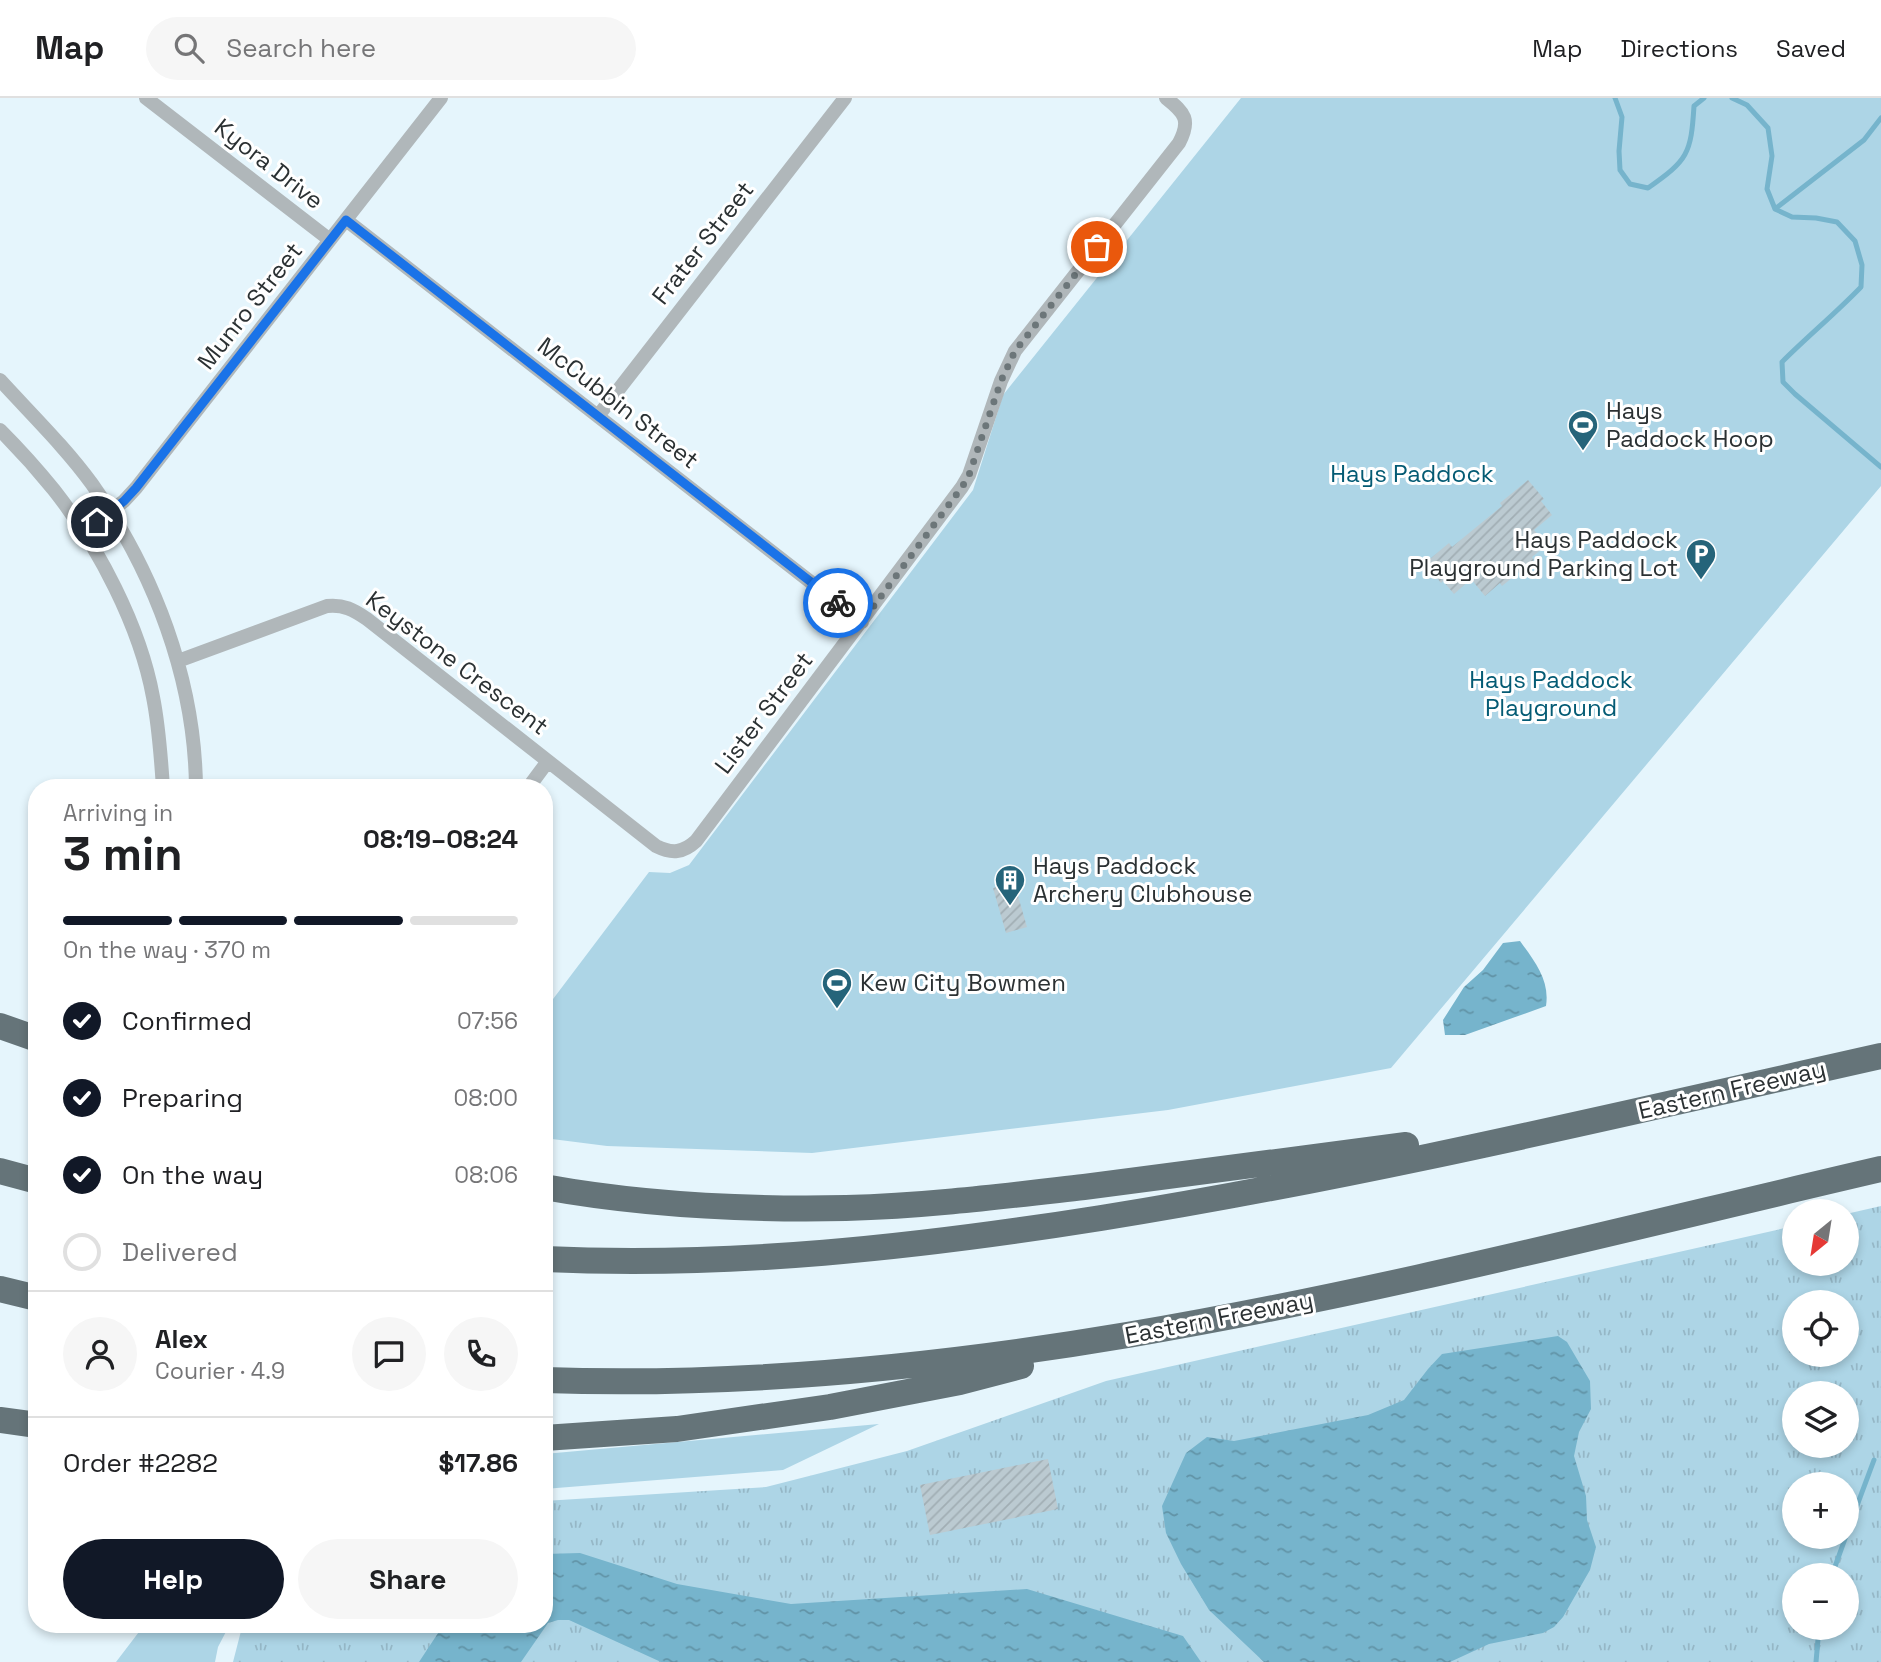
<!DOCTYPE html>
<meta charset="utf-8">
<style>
:root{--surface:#fff;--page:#f6f6f6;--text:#202124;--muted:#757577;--line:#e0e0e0;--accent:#111827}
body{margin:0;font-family:"Space Grotesk",sans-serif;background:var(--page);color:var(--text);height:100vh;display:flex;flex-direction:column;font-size:26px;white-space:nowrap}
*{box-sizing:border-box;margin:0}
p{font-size:23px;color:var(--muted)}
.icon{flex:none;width:38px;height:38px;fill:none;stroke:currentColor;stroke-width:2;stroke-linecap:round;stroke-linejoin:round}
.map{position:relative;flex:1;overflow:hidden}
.panel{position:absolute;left:28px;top:681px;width:525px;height:854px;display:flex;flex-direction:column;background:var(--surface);border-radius:28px;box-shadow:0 4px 10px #0003}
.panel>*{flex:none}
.needle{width:46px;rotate:210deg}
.fabs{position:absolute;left:1782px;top:1101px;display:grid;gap:14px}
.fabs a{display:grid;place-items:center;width:77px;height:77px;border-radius:50%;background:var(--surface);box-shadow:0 4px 10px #0003;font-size:35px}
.pin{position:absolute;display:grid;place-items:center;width:60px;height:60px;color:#fff;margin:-30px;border:4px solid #fff;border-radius:50%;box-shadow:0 2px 7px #0007}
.courier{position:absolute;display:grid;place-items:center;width:70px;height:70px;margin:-35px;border:5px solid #1a73e8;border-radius:50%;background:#fff;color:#222;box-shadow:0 2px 9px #0007}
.summary em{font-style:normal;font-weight:700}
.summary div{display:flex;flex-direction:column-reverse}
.summary{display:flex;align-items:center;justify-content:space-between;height:119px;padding:0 35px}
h1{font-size:46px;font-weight:700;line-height:52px}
.bar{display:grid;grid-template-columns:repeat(4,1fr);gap:10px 7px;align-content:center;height:84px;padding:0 35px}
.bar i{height:9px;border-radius:5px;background:var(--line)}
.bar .selected{background:var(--accent)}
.bar p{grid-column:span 4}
.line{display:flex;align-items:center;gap:18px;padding:0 35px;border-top:2px solid var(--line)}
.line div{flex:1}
.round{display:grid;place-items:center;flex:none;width:74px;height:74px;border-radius:37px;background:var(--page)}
ol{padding:0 35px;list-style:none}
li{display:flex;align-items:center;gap:21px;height:77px}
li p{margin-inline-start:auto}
li .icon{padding:7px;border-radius:50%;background:var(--accent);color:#fff;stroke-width:4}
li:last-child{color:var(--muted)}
li i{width:38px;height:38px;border:4px solid var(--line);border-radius:50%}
.action{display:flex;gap:14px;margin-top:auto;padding:14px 35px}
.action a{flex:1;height:80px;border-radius:42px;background:var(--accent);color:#fff;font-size:28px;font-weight:700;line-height:80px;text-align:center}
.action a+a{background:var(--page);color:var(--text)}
header{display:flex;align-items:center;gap:42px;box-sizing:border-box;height:98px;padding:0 35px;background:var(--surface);border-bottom:2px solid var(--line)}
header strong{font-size:33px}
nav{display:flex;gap:38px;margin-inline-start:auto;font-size:24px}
.search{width:490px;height:63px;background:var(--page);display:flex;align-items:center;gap:18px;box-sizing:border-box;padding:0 24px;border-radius:38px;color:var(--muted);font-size:26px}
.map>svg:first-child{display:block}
.grass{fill:url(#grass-tufts);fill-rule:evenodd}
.park{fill:#add5e6}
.water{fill:url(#water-ripples)}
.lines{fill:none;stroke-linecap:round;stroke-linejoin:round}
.stream{stroke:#76b4cc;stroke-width:5}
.building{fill:url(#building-hatch)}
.street{stroke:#b0b7ba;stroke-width:14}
.highway{stroke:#657479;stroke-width:26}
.done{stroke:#6c7679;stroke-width:7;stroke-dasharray:0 12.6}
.route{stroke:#1a73e8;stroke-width:9}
.labels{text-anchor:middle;stroke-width:6;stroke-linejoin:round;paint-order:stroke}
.street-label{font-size:24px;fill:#2b3133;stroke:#fff}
.poi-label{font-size:24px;fill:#2b3133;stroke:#fff;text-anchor:start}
.park-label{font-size:24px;fill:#045b74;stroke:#fff}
</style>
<header>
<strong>Map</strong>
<div class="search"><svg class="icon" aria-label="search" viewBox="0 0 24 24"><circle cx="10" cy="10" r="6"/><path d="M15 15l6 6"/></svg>Search here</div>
<nav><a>Map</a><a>Directions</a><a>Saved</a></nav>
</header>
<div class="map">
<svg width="1881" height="1564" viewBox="0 0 1881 1564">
<defs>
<pattern id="grass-tufts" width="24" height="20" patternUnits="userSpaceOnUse" patternTransform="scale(1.75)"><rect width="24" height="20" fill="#add5e6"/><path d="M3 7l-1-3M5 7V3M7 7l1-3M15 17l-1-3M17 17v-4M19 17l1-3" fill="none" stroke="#95b7c6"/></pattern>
<pattern id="water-ripples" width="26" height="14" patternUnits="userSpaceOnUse" patternTransform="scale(1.75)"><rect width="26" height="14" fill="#76b4cc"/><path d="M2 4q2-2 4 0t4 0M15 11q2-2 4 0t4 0" fill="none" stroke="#6193a6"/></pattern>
<pattern id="building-hatch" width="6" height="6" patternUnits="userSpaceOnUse" patternTransform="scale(1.75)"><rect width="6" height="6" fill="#bbcad1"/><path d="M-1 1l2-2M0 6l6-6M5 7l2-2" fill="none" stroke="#a1aeb4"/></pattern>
</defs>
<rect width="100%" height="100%" fill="#e5f5fc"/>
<path class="grass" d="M1881,1108v456h-1648l8,-31 4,-7h299v-123l222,-14 141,-36 199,-70 688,-155v38h52v-50zM1794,1204h52v52h-52zM1794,1295h52v53h-52zM1794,1386h52v52h-52zM1794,1477h52v53h-52z"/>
<path class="park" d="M1241,0h640v388l-490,582 -223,42 -356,43 -205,-7 -63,-8v-127l105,-139 21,1 19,-8 284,-375 30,-95z
M879,1326l-96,46 -239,19v-35z
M145,1526h85l-12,23 -3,15h-99z"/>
<path class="water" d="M1520,843c15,21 30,39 26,65l-81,29h-20l-2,-15 21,-33 19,-17 20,-27z
M1558,1238l9,6 23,39 1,28 -12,23 -5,24 12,40 1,24 9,27 -6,23 -27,47 -9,10 -11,6 -54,11 -39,18h-186l-55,-52 -28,-46 -15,-31 -4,-27 24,-53 21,-16 27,4 134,-26 36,-15 24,-31 14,-15z
M580,1455l97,31 114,20 236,-15 156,47 18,26h-540l-92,-42h-11l-10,3 -27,39h-102l25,-38h100v-70z"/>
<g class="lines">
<path class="stream" d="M1615,0l7,19 -3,34 1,19 10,14 18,4c40,-28 43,-34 46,-82l10,-8
M1732,0l15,7 21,23 4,28 -5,33 8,20 17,8 24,1 21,4 18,19 7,24 -1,22c-25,26 -53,49 -79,75l1,20 12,12 86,73
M1775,111l89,-69 17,-22
M1846,1437l28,-75
M1832,1477l14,-39
M1816,1564l3,-34"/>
</g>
<path class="building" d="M1528,382l16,19 -3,2 11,14 -18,15 13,15 -15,12 2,3 -32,26 -2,-3 -15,13 -14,-17 -17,15 -11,-13 -2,2 -16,-20 24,-20 3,4 50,-41 -2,-3z
M1014,784l13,45 -21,6 -13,-45z
M1048,1361l10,50 -128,26 -10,-50z"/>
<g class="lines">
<path class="street" d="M146,0l184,142
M346,122l516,402
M0,282c31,34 65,67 92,104 62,88 103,195 104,304
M598,318l247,-318
M0,332c19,19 37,39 54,60 44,56 86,136 99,207 6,30 8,60 10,91
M84,434l40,-31 12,-13 305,-390
M178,563l149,-55c16,-2 27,4 40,13l289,227c16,8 27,7 40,-5l266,-354 7,-12 32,-94 14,-30 164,-208c12,-23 6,-30 -13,-45
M528,690l20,-27"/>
<path class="highway" d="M0,928l37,13
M0,1073l37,10
M544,1089c99,18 201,23 302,21 80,-2 159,-12 238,-21 107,-13 214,-28 322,-42
M544,1161c186,9 374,-12 557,-41 262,-42 521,-104 780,-162
M0,1191l37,9
M544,1282c455,16 898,-109 1337,-211
M0,1322l37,5
M544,1340l133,-9 153,-22 130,-25 61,-16"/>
</g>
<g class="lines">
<path class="done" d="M838,505l24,19 100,-135 7,-12 32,-94 14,-30 82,-104"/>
<path class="route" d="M97,424l27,-21 12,-13 210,-268 492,383"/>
</g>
<defs>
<g id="stadium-pin" transform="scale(1.575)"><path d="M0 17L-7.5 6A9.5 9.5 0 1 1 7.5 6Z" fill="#25647a" stroke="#fff"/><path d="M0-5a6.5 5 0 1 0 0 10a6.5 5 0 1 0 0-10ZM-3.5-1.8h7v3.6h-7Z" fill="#fff"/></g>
<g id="parking-pin" transform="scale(1.575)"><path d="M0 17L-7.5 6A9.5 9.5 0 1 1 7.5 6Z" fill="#25647a" stroke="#fff"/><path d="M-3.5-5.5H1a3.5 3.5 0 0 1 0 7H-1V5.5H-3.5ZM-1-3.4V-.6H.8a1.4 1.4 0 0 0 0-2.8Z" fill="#fff"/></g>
<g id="building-pin" transform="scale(1.575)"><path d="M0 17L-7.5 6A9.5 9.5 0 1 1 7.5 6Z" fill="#25647a" stroke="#fff"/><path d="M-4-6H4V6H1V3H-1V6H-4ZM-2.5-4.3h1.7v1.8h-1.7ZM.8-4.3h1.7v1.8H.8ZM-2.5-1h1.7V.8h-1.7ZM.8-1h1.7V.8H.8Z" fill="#fff"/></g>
</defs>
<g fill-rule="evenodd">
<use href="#stadium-pin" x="1583" y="327"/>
<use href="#parking-pin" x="1701" y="456"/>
<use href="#building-pin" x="1010" y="782"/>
<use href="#stadium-pin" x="837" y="885"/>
</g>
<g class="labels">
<g class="street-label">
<text transform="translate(269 66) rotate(38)" y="8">Kyora Drive</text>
<text transform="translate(703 145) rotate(-52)" y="8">Frater Street</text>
<text transform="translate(250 208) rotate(-52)" y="8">Munro Street</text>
<text transform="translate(618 305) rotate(38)" y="8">McCubbin Street</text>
<text transform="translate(457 565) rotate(37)" y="8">Keystone Crescent</text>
<text transform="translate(764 615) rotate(-53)" y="8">Lister Street</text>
<text transform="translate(1732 992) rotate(-13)" y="8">Eastern Freeway</text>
<text transform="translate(1219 1220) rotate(-11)" y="8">Eastern Freeway</text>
</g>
<g class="poi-label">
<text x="1606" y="321">Hays<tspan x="1606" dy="28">Paddock Hoop</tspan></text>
<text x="1678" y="450" text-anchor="end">Hays Paddock<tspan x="1678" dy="28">Playground Parking Lot</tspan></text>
<text x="1033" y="776">Hays Paddock<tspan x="1033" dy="28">Archery Clubhouse</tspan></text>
<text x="860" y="893">Kew City Bowmen</text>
</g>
<g class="park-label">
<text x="1412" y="384">Hays Paddock</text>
<text x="1551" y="590">Hays Paddock<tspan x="1551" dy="28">Playground</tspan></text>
</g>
</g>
</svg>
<div class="fabs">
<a><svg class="needle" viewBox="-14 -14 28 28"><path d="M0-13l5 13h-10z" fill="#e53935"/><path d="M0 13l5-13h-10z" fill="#757577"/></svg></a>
<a><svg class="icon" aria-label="locate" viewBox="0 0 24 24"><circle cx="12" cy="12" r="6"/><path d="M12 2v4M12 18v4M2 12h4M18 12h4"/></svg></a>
<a><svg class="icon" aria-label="layers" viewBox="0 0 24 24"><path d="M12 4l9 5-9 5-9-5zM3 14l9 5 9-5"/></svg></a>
<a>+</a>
<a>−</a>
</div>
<div class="pin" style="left:1097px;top:149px;background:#ea580c"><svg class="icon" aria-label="bag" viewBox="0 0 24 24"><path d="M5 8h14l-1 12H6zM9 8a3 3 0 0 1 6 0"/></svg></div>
<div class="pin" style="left:97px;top:424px;background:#1f2937"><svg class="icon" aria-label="home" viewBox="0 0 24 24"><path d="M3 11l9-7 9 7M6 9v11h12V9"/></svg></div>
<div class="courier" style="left:838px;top:505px"><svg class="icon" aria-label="bike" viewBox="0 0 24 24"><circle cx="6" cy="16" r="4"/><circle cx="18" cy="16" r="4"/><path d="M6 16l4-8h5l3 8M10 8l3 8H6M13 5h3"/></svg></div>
<section class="panel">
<div class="summary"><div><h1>3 min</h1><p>Arriving in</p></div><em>08:19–08:24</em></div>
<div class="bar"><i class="selected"></i><i class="selected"></i><i class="selected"></i><i></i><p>On the way · 370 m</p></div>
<ol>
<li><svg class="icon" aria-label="check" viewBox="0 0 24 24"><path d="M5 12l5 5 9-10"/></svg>Confirmed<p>07:56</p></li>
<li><svg class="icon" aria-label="check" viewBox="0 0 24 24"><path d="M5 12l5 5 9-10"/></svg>Preparing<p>08:00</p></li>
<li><svg class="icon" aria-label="check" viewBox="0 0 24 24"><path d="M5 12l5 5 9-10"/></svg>On the way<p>08:06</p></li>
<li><i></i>Delivered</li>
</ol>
<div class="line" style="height:126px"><a class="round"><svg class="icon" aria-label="person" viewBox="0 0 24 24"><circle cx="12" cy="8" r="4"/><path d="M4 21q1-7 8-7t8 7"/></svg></a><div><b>Alex</b><p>Courier · 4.9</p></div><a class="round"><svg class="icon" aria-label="chat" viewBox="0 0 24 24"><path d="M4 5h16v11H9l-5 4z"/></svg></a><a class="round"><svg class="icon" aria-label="phone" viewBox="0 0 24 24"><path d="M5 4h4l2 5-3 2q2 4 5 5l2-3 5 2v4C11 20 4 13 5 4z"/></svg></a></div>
<div class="line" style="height:91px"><div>Order #2282</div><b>$17.86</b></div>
<div class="action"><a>Help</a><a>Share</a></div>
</section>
</div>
